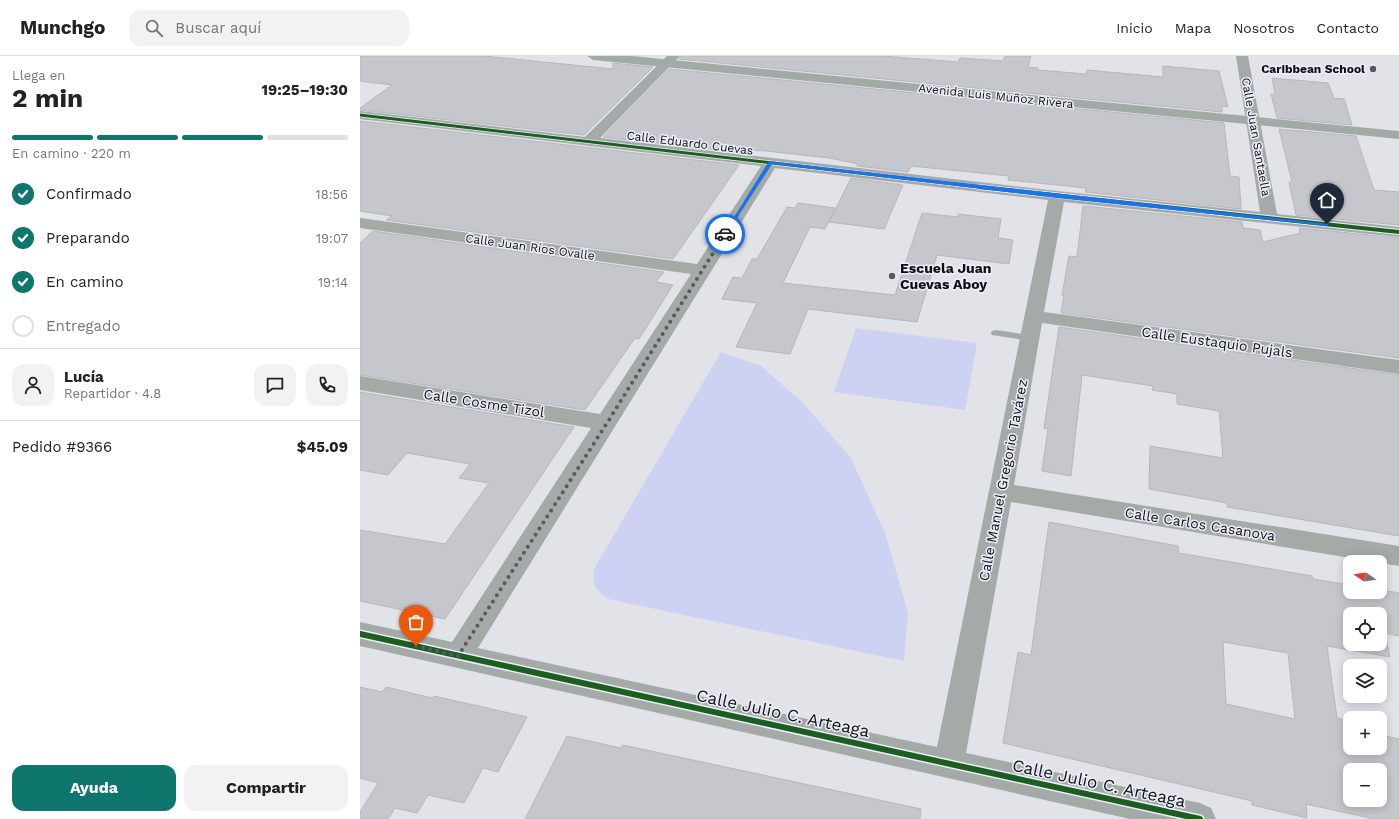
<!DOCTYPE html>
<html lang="es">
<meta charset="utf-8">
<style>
:root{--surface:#fff;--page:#f2f2f2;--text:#222;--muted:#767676;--line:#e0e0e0;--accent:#0f766e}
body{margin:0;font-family:"Work Sans",sans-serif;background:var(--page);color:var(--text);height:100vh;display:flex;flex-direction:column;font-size:15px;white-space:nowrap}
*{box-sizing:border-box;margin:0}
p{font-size:13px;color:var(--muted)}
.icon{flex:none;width:22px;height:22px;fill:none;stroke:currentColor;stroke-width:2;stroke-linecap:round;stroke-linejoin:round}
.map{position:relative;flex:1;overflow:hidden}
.sheet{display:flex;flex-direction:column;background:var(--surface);width:360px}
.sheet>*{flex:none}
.needle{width:26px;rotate:283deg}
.controls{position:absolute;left:983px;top:499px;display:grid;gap:8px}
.controls a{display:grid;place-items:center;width:44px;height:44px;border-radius:8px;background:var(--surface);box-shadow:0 2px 10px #0003;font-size:20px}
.pin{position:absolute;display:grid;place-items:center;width:34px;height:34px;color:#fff;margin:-41px -17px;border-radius:50% 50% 50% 0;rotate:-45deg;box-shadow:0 0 4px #0007}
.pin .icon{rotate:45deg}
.courier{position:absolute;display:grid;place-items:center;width:40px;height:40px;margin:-20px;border:3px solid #1a73e8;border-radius:50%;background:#fff;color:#222;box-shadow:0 1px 5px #0007}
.headline em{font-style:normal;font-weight:700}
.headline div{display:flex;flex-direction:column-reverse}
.headline{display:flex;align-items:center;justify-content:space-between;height:68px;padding:0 12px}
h1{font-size:26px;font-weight:700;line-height:30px}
.bar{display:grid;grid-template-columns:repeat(4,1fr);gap:6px 4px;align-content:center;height:48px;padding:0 12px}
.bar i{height:5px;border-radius:3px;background:var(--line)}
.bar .selected{background:var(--accent)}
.bar p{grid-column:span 4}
.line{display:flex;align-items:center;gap:10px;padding:0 12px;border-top:1px solid var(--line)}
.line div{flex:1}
.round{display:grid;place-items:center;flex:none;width:42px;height:42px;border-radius:12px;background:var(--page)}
ol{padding:0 12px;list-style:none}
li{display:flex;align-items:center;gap:12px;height:44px}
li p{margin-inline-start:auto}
li .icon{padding:4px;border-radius:50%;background:var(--accent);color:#fff;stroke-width:4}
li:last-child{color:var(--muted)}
li i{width:22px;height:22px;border:2px solid var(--line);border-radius:50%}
.cta{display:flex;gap:8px;margin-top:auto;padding:8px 12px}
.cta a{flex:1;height:46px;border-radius:12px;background:var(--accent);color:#fff;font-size:16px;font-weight:700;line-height:46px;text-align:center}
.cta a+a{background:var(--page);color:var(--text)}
header{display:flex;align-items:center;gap:24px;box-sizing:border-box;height:56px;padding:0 20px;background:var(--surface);border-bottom:1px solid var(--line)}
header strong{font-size:19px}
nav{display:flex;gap:22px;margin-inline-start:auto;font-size:14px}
.search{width:280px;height:36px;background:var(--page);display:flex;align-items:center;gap:10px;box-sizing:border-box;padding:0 14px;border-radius:12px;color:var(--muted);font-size:15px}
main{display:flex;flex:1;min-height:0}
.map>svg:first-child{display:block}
.green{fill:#cdd1f2}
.building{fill:#c6c7cc;stroke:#b7b7bb;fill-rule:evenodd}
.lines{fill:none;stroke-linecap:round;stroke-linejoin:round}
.lane{fill:#a4aaa8;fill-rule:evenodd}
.street{fill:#a4aaa8;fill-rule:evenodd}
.secondary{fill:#a2aaa8;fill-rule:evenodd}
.cycleway-far2-casing{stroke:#eceef9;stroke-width:4.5}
.cycleway-far1-casing{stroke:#eceef9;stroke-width:6}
.cycleway-casing{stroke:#eceef9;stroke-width:9}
.cycleway-far2{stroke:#1b5e20;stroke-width:3}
.cycleway-far1{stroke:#1b5e20;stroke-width:4}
.cycleway{stroke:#1b5e20;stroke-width:6}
.route{fill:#1a73e8}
.done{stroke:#595a5e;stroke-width:4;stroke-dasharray:0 7.2}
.poi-dot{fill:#595a5e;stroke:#eceef9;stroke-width:1.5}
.labels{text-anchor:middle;stroke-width:3;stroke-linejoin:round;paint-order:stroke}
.far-poi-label{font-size:12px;font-weight:bold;fill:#0f1013;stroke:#eceef9;text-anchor:end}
.far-street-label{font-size:12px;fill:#0f1013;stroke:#eceef9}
.poi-label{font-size:14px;font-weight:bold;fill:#0f1013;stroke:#eceef9;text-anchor:start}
.street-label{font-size:14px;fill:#0f1013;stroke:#eceef9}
.near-street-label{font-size:17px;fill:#0f1013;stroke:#eceef9}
</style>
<header>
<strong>Munchgo</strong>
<div class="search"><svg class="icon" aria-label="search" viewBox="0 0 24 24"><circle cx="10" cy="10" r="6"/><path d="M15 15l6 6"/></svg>Buscar aquí</div>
<nav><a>Inicio</a><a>Mapa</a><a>Nosotros</a><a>Contacto</a></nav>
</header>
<main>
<section class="sheet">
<div class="headline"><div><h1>2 min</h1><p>Llega en</p></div><em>19:25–19:30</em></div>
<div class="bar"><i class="selected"></i><i class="selected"></i><i class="selected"></i><i></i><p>En camino · 220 m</p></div>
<ol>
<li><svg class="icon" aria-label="check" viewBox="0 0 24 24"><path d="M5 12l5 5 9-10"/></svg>Confirmado<p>18:56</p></li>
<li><svg class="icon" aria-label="check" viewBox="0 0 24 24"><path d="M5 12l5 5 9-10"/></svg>Preparando<p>19:07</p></li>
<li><svg class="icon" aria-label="check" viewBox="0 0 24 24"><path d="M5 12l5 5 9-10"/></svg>En camino<p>19:14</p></li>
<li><i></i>Entregado</li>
</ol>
<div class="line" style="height:72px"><a class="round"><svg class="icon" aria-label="person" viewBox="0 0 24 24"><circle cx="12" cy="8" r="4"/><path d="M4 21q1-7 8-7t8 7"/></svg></a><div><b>Lucía</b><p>Repartidor · 4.8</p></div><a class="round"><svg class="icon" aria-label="chat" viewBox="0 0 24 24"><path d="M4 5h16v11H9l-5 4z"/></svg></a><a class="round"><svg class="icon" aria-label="phone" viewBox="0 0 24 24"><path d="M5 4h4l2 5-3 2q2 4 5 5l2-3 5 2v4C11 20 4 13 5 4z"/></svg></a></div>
<div class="line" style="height:52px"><div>Pedido #9366</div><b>$45.09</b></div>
<div class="cta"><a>Ayuda</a><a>Compartir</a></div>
</section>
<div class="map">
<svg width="1039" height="763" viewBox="0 0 1039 763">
<rect width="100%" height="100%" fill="#e2e3e9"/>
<path class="green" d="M496,272l121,15 -12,67 -131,-18z
M361,296l40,14 41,36 49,56 34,75 23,80 -4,48 -296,-62c-13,-10 -16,-13 -14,-30z"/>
<path class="building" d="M0,0h124l129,13v-6l40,4 -69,68 -224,-25v-2l32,-23 -32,-4z
M321,0h202l75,6 2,-4 43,3 2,-5h26l-3,11 10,1 -1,2 50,4v-4l76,7v-11l56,5 9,36 -6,-1v6l-543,-53z
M309,13l555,54 6,53 9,1 2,32 -156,-17 1,-4 -78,-8 1,-4 -98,-10 -3,6 -51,-6 1,-2 -29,-6 -63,-7 -17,-1 -3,3 -143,-16z
M912,22l56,5 6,15 10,1 8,26 -75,-7 -6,-24h4z
M0,65l379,44 -66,94 -287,-39 6,-4 -32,-5z
M919,73l77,7 18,54 25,2v33l-103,-10 -7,-33h3z
M491,122l52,7 -19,44 -55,-7z
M438,147l37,5 -10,21 -15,-2 -27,56 112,12 27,-82 36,4v-3l43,5 -3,19 15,2 -4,24 -72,-9 -20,67 -109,-13 -18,45 -54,-7 21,-44 -35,-4 11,-22 9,1 10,-19h5l30,-52 8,1z
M723,150l159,16 1,6 17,2 3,12 37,-9 -1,-5 100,10v120l-338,-45 3,-18h-2l7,-39 8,1z
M13,175l291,41 -8,10 17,3 -34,54 -4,-1 -50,72 -225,-35v-132z
M699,271l340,48v161l-172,-29v-4l-78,-14 1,-43 73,12 -4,-47 -42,-7v-10l-25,-4 1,-4 -71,-11 -11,101 -29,-5 6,-42 -4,-1z
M0,336l214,35 -129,192 -85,-18v-71l85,14 44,-61 -30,-5 11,-14 -63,-11 -19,22 -28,-5z
M689,466l129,24 1,7 133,23 1,3 37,6v7h30v-2l19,3v43l-14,-3 5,24 -63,-11 10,72 13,3v27h30v-13l19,4v80h-25l-68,-15 1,14 -55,-13v-4l-249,-58 15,-91 13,3zM990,558h30v30h-30zM863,586l65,11 7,66 -69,-15zM990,714h30v30h-30z
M0,631l22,5 4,-5 46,11 2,-2 93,21 -29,55 -15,-4 -19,35 -36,-8 -11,18 -22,-5 -7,11h-28v-7l18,-29 -18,-5z
M207,680l54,12 2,-3 298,64 -1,10h-395z"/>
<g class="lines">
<path class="lane" d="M636,274l34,5 5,3 -5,3 -38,-6 -1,-2 1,-2z"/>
<path class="street" d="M307,0h13l-80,82 457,53 203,21 -24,-156h12l29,158 122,13v10l-335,-35 -20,110 355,48v14l-357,-51 -28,162 385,61v20l-388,-64 -45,251 234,50 11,5 5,11h-86l-770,-173v-24l92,20 139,-214 -231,-38v-14l240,38 91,-140 -331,-46v-10l337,46 64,-98 -401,-47v-8l225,26zM415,112l273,32 -111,547 -459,-99z"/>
<path class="secondary" d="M227,0h45l767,75v8l-806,-79z"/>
<g class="cycleway-far2-casing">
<path id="cycleway-far2" d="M0,59l628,73"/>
</g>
<g class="cycleway-far1-casing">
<path id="cycleway-far1" d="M619,131l420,45"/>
</g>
<g class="cycleway-casing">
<path id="cycleway" d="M0,578l840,185"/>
</g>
<use href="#cycleway-far2" class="cycleway-far2"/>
<use href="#cycleway-far1" class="cycleway-far1"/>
<use href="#cycleway" class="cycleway"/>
</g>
<path class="route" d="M409,105l560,63 -2,2 -270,-28 -285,-34 -46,71h-3z"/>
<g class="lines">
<path class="done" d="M56,590l42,10 149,-233 118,-189"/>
</g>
<g class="poi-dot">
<circle cx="1013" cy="13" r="4"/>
<circle cx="532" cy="220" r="4"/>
</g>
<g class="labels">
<g class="far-poi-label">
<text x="1005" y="17">Caribbean School</text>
</g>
<g class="far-street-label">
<text transform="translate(636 40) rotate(6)" y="4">Avenida Luis Muñoz Rivera</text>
<text transform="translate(896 81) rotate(80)" y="4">Calle Juan Santaella</text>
<text transform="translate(330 87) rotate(7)" y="4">Calle Eduardo Cuevas</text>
<text transform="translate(170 191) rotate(8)" y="4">Calle Juan Ríos Ovalle</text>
</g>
<g class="poi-label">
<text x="540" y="217">Escuela Juan<tspan x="540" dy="16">Cuevas Aboy</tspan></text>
</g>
<g class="street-label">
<text transform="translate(857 286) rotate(8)" y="5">Calle Eustaquio Pujals</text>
<text transform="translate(124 347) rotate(9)" y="5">Calle Cosme Tizol</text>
<text transform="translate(643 424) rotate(-79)" y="5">Calle Manuel Gregorio Tavárez</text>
<text transform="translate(840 468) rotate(9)" y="5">Calle Carlos Casanova</text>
</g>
<g class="near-street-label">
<text transform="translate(423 657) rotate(12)" y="6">Calle Julio C. Arteaga</text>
<text transform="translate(739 727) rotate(12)" y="6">Calle Julio C. Arteaga</text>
</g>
</g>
</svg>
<div class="controls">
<a><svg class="needle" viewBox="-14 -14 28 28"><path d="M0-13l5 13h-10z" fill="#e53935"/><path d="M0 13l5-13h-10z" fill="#767676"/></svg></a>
<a><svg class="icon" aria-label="locate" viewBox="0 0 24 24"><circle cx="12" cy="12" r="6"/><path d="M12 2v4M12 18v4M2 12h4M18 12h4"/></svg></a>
<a><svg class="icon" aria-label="layers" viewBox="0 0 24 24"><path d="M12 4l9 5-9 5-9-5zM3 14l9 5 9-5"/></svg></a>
<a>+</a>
<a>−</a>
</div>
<div class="pin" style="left:56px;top:590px;background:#ea580c"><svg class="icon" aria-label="bag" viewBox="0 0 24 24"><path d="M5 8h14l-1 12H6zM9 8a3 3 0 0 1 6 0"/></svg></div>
<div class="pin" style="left:967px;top:168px;background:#1f2937"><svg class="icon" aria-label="home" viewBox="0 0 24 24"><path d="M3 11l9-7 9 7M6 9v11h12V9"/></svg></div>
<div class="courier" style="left:365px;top:178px"><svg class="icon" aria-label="car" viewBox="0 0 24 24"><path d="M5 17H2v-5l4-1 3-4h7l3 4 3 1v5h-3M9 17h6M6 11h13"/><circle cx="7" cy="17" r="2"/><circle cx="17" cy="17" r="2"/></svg></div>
</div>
</main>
